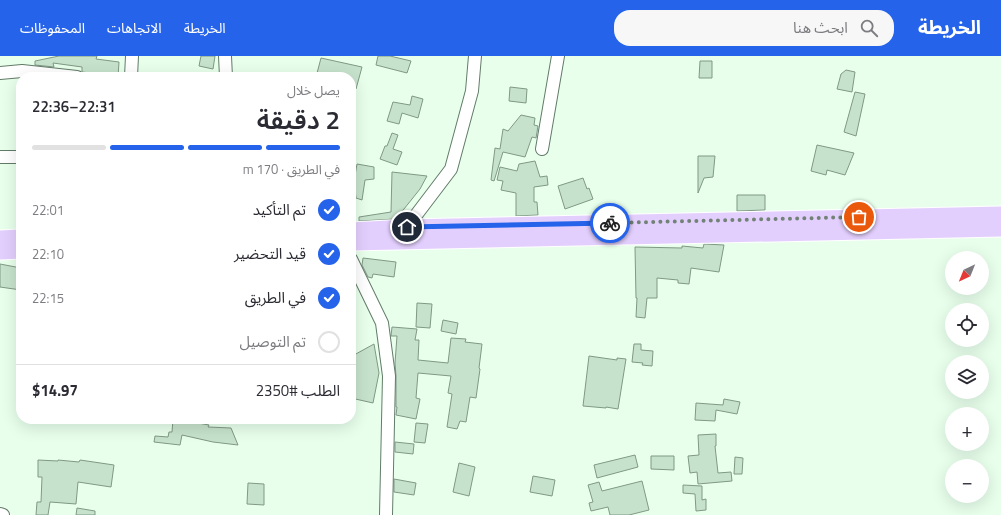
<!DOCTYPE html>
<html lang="ar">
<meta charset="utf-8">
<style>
:root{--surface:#fff;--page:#f7f7f7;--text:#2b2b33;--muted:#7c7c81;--line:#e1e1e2;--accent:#2563eb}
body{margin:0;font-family:"Titillium Web","Noto Sans Arabic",sans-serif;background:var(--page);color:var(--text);direction:rtl;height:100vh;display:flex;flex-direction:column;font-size:15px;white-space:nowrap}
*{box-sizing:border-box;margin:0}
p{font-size:13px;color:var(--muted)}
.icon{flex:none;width:22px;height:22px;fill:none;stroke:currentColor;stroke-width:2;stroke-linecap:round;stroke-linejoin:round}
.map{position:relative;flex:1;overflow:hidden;direction:ltr}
.sheet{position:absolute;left:16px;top:16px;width:340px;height:352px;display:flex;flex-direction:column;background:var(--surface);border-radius:16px;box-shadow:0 4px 16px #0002;direction:rtl}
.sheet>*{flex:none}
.needle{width:26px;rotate:223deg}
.fabs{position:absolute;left:945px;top:195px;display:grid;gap:8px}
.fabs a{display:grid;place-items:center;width:44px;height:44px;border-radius:50%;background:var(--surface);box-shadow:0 4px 16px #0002;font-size:20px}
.pin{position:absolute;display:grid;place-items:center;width:34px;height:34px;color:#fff;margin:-17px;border:2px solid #fff;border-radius:50%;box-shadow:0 1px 4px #0007}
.courier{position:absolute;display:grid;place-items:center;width:40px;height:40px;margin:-20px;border:3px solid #2563eb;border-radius:50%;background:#fff;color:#222;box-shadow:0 1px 5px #0007}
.overview em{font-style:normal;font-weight:600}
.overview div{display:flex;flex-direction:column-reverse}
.overview{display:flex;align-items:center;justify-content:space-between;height:68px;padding:0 16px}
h1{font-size:26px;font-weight:600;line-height:30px}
.bar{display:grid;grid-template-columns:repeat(4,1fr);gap:6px 4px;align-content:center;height:48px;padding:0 16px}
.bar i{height:5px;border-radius:3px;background:var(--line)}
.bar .selected{background:var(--accent)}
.bar p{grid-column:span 4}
.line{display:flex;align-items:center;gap:10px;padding:0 16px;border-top:1px solid var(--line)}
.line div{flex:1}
ol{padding:0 16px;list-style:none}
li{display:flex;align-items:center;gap:12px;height:44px}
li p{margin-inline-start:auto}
li .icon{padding:4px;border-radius:50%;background:var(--accent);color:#fff;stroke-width:4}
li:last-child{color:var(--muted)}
li i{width:22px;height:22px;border:2px solid var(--line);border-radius:50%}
header{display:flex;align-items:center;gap:24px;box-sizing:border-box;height:56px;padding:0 20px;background:var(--accent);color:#fff}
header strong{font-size:19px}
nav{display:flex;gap:22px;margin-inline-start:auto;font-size:14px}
.search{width:280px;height:36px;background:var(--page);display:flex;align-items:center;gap:10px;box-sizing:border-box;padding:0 14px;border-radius:16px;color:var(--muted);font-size:15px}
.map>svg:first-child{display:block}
.building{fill:#c6e2cc;stroke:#7f9984}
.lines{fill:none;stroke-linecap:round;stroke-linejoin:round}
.minor-casing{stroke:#627c68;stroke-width:14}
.major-casing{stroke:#fff;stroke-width:17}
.minor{stroke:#fff;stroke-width:12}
.major{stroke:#e3cffd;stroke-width:15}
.done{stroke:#728276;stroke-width:4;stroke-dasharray:0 7.2}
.route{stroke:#2563eb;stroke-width:5}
</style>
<header>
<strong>الخريطة</strong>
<div class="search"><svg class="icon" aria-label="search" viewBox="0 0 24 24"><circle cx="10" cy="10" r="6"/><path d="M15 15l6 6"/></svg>ابحث هنا</div>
<nav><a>الخريطة</a><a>الاتجاهات</a><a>المحفوظات</a></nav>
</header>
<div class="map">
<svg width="1001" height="459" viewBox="0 0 1001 459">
<rect width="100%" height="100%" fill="#e8ffec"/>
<path class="building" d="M59,0h38l-1,3 23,3 -1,15h-21l1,-3 -16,-2v-5l-29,-4 1,4 -19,-2v-4z
M201,0h14l-2,13 -14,-3z
M378,0h12l21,5 -4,12 -31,-8z
M321,2l41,9 -6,22 -5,-1v-11h-35z
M700,5h12v17h-13z
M846,14l9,2 -3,20 -15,-3 4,-15z
M510,31l17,2 -1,14 -17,-2z
M855,36l10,2 -9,42 -12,-4z
M412,40l11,3 -5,19 -16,-5 -3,11 -12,-3 6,-19 17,3z
M521,59l14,3 -1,7 4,1 -2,12 -4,-1 -7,20 -22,-5 -9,29 -3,-1 4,-32 5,1 3,-20 5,2z
M392,77l6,2 -5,14 9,3 -5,13 -17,-6 5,-13h2z
M817,89l37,8 -9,22 -18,-5 -1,5 -15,-4z
M698,100h17l-2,21 -9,1 -6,15z
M535,105l5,16 7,-1 1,9 -14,2v15h3l1,13 -22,1v-23l-15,-3 2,-9 -6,-1 3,-13 17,4 2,-7z
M357,108l17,3v12l-9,1 -3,20 -6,-2 -2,-17z
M392,116l35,4 -7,13 -24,30 -37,2v-4l32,-5z
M583,122l4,11 2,-1 4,11 -28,10 -7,-23z
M737,139h28v15l-28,1z
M704,188l20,1 -5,27 -28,-4 -2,16 -11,-1v-3l-21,-2v20h-10l-2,20 -9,-1 1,-19h-1l-1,-51 47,1v-2l21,2z
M363,202l33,4 -2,15 -21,-3 -1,4 -4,-1 -6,-12z
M0,208l21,4v22l-21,-3z
M417,247l15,1 -2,24 -14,-1z
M443,264l15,3 -2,11 -15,-3z
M392,271l25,2 -2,11h4l-1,20 30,3 3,-25 15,1 -1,3 17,2 -3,24 1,1 -4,29 -6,-1 -4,25 -6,-1 -3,8 -10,-2 5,-33 -4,-1 3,-17 -33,-3 -2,25 4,1 -4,20 -20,-4 1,-8h-1v-31l-1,-13 2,-27h-6z
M374,288l5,29 -6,30 -22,-5v-33l3,-10z
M634,288h7v6l12,1 -1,15 -10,-1 1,-2 -11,-1z
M589,300l28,4v-2l9,1 -8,50 -12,-2v1l-23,-2z
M724,343l16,3 -3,12 -21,-4 -1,11 -20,-1 1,-17 27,2z
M173,363h14v2l22,4 -1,2 23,1 7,17 -25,-3 -31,-7 -2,10 -26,-3 1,-6 13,1 1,-5h3z
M416,367l12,1 -3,19 -11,-1z
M716,378v12h-1l3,27 13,-1 1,9 -34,3 -1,-12 -7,1 -2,-17 11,-1 -1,-20z
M395,386l19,2 -1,10 -18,-2z
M635,399l3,12 -41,11 -3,-13z
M651,400h23v14l-23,-1z
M735,401l8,1 -1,16h-8z
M38,404l20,1v-1l21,2 1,-2 34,5 -3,22 -33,-5 -2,22 -26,-2 -2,13h-12l1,-13h4l1,-25h-4z
M459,407l16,4 -6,29 -16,-4z
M533,420l22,4 -3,16 -22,-4z
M394,423l22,4 -2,12 -20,-3z
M642,425l7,29 -20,5h-19l-2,-8 -17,4 -2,-8 4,-1 -5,-17 11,-3 3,9z
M248,427l16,1v21l-17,-1z
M683,429l19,1v14l4,-1v11l-10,1 -1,-17 -12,-1z
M77,452l18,3v4h-19z"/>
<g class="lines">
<g class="minor-casing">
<path id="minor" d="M225,0l1,21
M0,17l22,-2 55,6
M131,21l1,-21
M542,93l16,-93
M0,101h21
M407,171l44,-58 21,-78 3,-35
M351,203l31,64 7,53 -3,139
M0,458l3,1"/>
</g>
<g class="major-casing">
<path id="major" d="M351,174l56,-3 594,-13
M0,182l21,-1
M351,187l650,-14
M0,196l21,-1"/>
</g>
<use href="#minor" class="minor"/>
<use href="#major" class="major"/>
</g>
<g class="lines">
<path class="done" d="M610,167l249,-6"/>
<path class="route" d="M407,171l203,-4"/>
</g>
</svg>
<div class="fabs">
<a><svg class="needle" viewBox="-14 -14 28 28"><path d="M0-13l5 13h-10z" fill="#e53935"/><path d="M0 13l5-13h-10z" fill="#7c7c81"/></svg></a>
<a><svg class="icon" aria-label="locate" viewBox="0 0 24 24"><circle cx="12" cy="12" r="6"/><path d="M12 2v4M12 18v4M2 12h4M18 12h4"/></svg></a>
<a><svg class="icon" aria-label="layers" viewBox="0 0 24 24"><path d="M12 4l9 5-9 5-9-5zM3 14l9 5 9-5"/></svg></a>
<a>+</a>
<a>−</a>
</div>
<div class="pin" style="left:859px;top:161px;background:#ea580c"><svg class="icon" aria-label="bag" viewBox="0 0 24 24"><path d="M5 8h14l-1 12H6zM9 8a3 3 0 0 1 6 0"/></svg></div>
<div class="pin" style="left:407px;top:171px;background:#1f2937"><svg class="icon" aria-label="home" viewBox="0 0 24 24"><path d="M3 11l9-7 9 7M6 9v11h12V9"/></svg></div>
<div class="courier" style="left:610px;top:167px"><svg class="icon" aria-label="bike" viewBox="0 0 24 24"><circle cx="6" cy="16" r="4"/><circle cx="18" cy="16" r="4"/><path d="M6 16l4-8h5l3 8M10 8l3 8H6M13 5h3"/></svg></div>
<section class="sheet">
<div class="overview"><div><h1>2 دقيقة</h1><p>يصل خلال</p></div><em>22:31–22:36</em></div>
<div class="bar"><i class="selected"></i><i class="selected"></i><i class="selected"></i><i></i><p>في الطريق · 170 m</p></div>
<ol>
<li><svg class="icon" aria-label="check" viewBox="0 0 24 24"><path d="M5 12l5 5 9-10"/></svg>تم التأكيد<p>22:01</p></li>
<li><svg class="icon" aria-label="check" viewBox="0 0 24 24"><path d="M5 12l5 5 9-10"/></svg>قيد التحضير<p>22:10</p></li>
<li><svg class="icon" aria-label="check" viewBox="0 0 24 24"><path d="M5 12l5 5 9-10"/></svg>في الطريق<p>22:15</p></li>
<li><i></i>تم التوصيل</li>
</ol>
<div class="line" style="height:52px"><div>الطلب #2350</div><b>$14.97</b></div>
</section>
</div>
